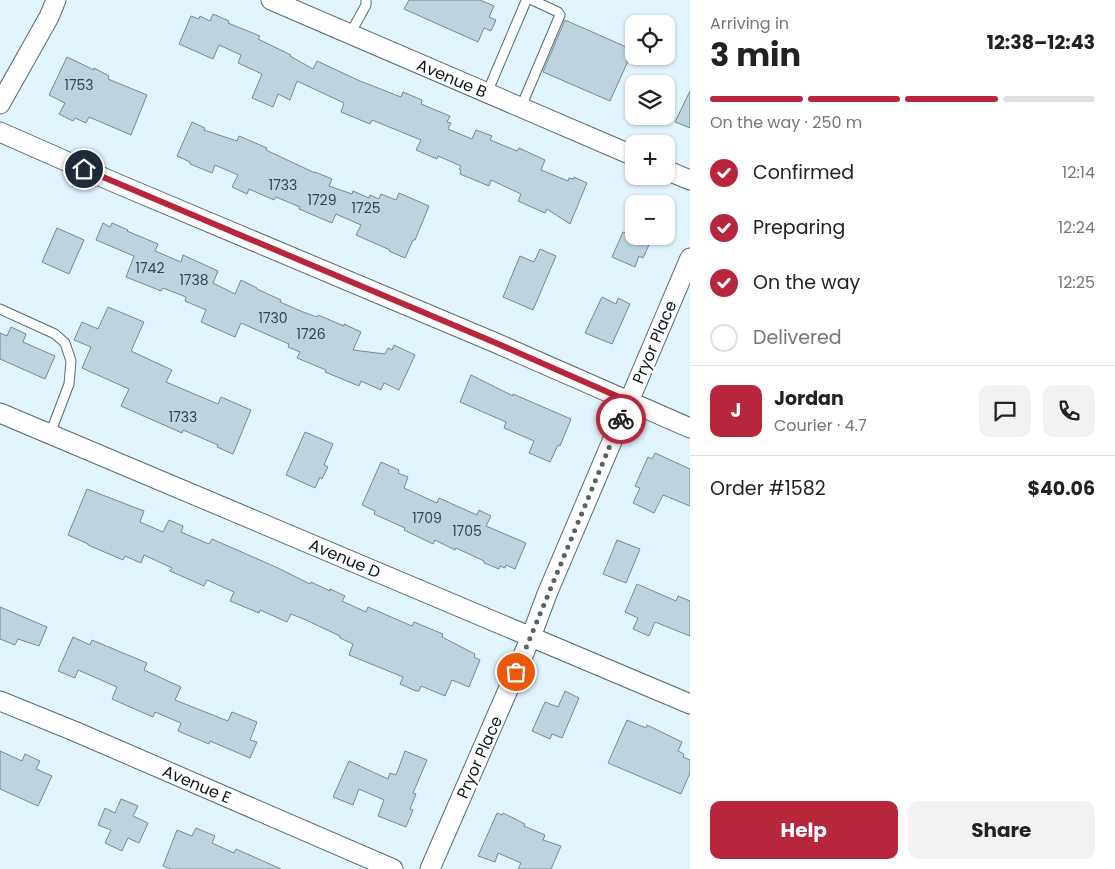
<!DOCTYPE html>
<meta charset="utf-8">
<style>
:root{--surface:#fff;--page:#f2f2f2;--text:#222;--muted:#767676;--line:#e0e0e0;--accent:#b8263c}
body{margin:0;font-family:Poppins,sans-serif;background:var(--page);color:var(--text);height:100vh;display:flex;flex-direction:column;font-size:19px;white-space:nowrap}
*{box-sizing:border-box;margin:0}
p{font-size:16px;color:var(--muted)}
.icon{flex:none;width:28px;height:28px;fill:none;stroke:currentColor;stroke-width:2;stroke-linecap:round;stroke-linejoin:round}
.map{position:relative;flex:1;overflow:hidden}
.drawer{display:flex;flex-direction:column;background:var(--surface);width:425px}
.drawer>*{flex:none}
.buttons{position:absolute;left:625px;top:15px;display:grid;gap:10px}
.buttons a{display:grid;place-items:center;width:50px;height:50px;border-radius:10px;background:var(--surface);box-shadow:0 1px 4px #0004;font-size:25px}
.pin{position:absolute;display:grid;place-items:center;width:42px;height:42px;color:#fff;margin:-21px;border:2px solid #fff;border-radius:50%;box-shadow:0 1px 5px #0007}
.courier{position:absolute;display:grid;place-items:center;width:50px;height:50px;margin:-25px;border:4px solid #b8263c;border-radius:50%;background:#fff;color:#222;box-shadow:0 1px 6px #0007}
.overview em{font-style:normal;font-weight:700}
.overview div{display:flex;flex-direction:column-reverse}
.overview{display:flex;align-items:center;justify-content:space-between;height:85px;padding:0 20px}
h1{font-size:32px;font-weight:700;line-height:38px}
.bar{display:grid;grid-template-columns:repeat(4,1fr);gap:8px 5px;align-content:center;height:60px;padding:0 20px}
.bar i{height:6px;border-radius:4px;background:var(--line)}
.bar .selected{background:var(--accent)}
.bar p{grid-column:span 4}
.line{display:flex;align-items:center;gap:12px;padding:0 20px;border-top:1px solid var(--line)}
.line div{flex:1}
.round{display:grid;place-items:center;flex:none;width:52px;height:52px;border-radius:10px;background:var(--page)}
ol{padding:0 20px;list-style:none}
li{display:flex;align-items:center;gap:15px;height:55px}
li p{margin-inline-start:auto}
li .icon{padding:5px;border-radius:50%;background:var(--accent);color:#fff;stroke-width:4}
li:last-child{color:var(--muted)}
li i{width:28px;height:28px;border:2px solid var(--line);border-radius:50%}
.button{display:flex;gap:10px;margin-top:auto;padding:10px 20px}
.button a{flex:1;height:58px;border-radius:10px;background:var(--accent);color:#fff;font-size:20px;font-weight:700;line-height:58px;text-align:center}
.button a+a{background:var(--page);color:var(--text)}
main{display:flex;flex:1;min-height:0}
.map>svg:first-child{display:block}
.building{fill:#bdd4df;stroke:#758a95}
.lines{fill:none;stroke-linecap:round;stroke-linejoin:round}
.service-casing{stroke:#576b75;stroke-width:11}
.minor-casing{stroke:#576b75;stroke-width:21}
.service{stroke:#fff;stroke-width:9}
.minor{stroke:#fff;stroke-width:19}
.done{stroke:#566268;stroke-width:5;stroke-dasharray:0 9}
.route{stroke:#b8263c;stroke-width:6}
.labels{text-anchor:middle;stroke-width:5;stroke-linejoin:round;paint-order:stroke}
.number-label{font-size:14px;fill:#384349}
.street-label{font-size:16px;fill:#0b1317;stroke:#fff}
</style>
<main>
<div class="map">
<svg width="690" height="869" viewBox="0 0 690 869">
<rect width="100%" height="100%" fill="#e2f5fe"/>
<path class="building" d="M409,0h71l14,6 -5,11 7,3 -5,11 -7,-3 -6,14 -74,-33z
M213,14l16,7 -1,2 32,13 -2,3 33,16 -1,1 23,13 4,-8 43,20 41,16 2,-5 19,8 -1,4 29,12 -3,6 4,1 -3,6 24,10 4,-9 16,6 -2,4 27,11 2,-3 26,12 -4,10 27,11 1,-3 5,1v-2l13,6 -17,41 -23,-15 -2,4 -27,-12 3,-7 -30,-14 -2,6 -29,-12 1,-4 -2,-1 2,-3 -23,-10 -1,3 -21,-9 5,-10 -49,-20 -2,4 -29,-12 3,-9 -47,-22 -7,19 -12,-6 -5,13 -21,-9 10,-24 -24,-11 3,-8 -22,-10 -6,14 -34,-15 12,-28 8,3 1,-3 10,5z
M565,20l68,30 -23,51 -67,-29z
M67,57l27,13v-2l15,8 -1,3 39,16 -16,40 -42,-18 -3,6 -11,-5 -2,3 -14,-7 6,-11 -16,-8z
M690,91v37l-15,-6z
M192,122l13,6 -1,2 33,11 2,-5 28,12 -1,2 49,23v-1l17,7 -3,7 23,8 1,-3 16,7 1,-3 9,4 2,-5 15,6 3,-7 30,13 -14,34h-2l-8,18 -16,-7 1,-1 -34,-15 5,-10 -25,-11 -4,9 -33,-14 1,-2 -24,-10 -2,3 -25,-11 -2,5 -15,-7 6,-12 -23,-10 -3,8 -22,-9v-2l-13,-6z
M103,223l7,4 2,-4 16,7 -1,1 31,13 -3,7 26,11 2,-7 35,16 -5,12 22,11 6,-14 16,8v1l24,11 -1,2 23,10 14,5 1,-2 26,11v-2l17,8 -8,18 32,4 3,-6 4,2 2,-5 21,10 -16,35 -15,-7 -3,7 -20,-9 -2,5 -34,-14 1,-2 -29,-12 3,-6 -12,-5 1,-3 -48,-21 -6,14 -34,-15 5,-12 -21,-9 1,-4 -23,-9 -2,3 -35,-14 8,-21 -38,-16z
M57,228l27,12 -15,34 -27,-12z
M623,232l11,4h19l-10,22 -4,-2 -4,11 -23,-10z
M540,249l16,7 -23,54 -30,-13 17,-41 14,6z
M602,297l14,7 2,-6 12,6 -18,40 -27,-11z
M108,307l36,15 -13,29 41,19 -6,12 52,22 3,-7 30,13 -18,44 -16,-7 1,-2 -35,-15 -1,3 -61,-27 8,-17 -47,-21 9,-21 -17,-7 8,-18 16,7z
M11,327l15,7 -3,8 32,14 -10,23 -45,-20v-26l7,3z
M471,375l42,21v-2l58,25 -11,27 -2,-1 -8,17 -21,-9 5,-12 -30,-13 2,-6 -46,-20z
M305,432l28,12 -9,21 4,2 -6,12 -2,-2 -5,11 -29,-13z
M655,453l35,16v37l-27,-11 -9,18 -21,-10 7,-15 -5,-2 13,-29 4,2z
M381,462l18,8 -1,3 10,4 -4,11 33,15 2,-5 38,17 2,-5 12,6 -5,10 40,17 -11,26 -9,-4 -1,3 -5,-2 -1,3 -15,-6v-2l-28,-13 -1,2 -20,-10 -2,4 -29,-14 1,-2 -31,-14 1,-3 -13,-6z
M87,489l57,22 -4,11 23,10 6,-12 14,6 -2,6 28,12 3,-5 66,29 32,16 1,-2 19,9v-2l15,7 -3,5 24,11 2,-5 44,19 2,-4 29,12 -1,3 33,17 -1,3 6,3 -11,27 -17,-7 -7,16 -24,-10 -2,5h-3l-16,-7 3,-7 -54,-22 4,-11 -13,-6v-2l-34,-16 -15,-6 -4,8 -27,-12 -1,3 -29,-12 4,-9 -27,-12 -3,6 -34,-15 2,-3 -28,-13 -3,8 -16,-7 -2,4 -35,-15v-1l-20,-9z
M617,540l23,9 -14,34 -23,-9z
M637,584l39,17 2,-5 12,5v35l-35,-14 -6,14 -16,-7 5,-11 -13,-6z
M0,607l47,20 -8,19 -21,-7 -3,6 -15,-6z
M73,637l17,8 2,-5 55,23 -3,7 37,17 -6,13 53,21 4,-9 25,10 -7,18 7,2 -7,16 -40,-17 -1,3 -31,-13 3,-8 -26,-11 -2,5 -41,-18 5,-12 -39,-17 -3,8 -17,-7z
M565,691l14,7 -17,40 -10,-4 -2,5 -18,-8 13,-29 13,5z
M627,720l19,8 1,-3 35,17 -4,9 6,3 -1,3 7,3v13l-9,21 -73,-31z
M0,751l22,10 3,-7 15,7 -4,8 16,7 -14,30 -38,-17z
M405,751l22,9 -14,33 3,1 -6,15 3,1 -7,17 -28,-11 6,-16 -25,-11 -6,16 -20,-8 16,-36 39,18 2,-6 6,2z
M121,799l17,7 -5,10 15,7 -9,20 -11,-5 -6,13 -17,-8 6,-13 -13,-5 7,-17 10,5z
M497,813l5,2 1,-2 22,11 -1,2 21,9 -2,5 18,6 -10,23h-33l3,-6 -23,-10 -3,9 -17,-6z
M196,828l19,8 -3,7 22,10 2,-4 45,20h-110l-8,-3 14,-36 15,6z"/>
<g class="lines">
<g class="service-casing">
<path id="service" d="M350,34l16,-29v-5
M487,93l39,-92 2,-1
M521,107l39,-92 -2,-3 -26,-12
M0,309l55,25 10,9 6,18 -2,23 -19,50"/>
</g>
<g class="minor-casing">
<path id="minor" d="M271,0l363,156
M0,104l49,-87 7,-17
M0,132l118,52 378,159 194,85
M666,170l24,10
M0,413l690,291
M0,701l74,30 319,138
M430,869l101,-232 16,-43 143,-336"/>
</g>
<use href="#service" class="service"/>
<use href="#minor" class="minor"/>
</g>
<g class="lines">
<path class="done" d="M516,672l105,-253"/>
<path class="route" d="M84,169l412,174 132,58 -7,18"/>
</g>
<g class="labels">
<g class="number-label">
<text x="79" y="90">1753</text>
<text x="283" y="190">1733</text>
<text x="322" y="205">1729</text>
<text x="366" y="213">1725</text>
<text x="150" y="273">1742</text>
<text x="194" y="285">1738</text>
<text x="273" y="323">1730</text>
<text x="311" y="339">1726</text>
<text x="183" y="422">1733</text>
<text x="427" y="523">1709</text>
<text x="467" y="536">1705</text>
</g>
<g class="street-label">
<text transform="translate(452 78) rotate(23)" y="6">Avenue B</text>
<text transform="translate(654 342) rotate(-67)" y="6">Pryor Place</text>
<text transform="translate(345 558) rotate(23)" y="6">Avenue D</text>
<text transform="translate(479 757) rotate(-66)" y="6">Pryor Place</text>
<text transform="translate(197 784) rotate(23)" y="6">Avenue E</text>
</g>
</g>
</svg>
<div class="buttons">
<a><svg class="icon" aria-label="locate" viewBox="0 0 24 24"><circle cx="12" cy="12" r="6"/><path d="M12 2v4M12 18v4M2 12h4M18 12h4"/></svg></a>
<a><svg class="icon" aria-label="layers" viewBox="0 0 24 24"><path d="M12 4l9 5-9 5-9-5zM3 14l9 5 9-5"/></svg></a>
<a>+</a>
<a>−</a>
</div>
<div class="pin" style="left:516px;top:672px;background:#ea580c"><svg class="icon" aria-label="bag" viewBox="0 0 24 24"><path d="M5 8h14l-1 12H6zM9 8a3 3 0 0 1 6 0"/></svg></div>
<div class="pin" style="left:84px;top:169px;background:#1f2937"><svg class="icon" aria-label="home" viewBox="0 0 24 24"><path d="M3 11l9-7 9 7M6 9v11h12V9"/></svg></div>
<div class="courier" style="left:621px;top:419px"><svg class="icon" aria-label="bike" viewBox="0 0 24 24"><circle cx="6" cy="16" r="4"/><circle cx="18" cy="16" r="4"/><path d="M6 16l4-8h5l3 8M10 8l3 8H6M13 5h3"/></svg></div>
</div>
<section class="drawer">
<div class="overview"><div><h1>3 min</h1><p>Arriving in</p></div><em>12:38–12:43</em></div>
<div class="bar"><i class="selected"></i><i class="selected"></i><i class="selected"></i><i></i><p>On the way · 250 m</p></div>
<ol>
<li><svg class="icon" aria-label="check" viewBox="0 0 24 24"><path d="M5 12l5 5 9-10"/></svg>Confirmed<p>12:14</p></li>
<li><svg class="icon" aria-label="check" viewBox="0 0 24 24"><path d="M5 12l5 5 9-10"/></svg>Preparing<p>12:24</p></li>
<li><svg class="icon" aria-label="check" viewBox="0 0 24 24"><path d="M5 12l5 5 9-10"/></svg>On the way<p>12:25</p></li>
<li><i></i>Delivered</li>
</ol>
<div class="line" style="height:90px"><b class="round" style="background:var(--accent);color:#fff">J</b><div><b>Jordan</b><p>Courier · 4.7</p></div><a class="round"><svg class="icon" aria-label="chat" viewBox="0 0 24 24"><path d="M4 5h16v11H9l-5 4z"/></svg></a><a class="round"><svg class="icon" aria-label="phone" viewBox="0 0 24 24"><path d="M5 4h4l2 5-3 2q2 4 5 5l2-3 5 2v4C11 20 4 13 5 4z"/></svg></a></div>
<div class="line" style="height:65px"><div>Order #1582</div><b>$40.06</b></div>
<div class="button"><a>Help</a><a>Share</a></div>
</section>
</main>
